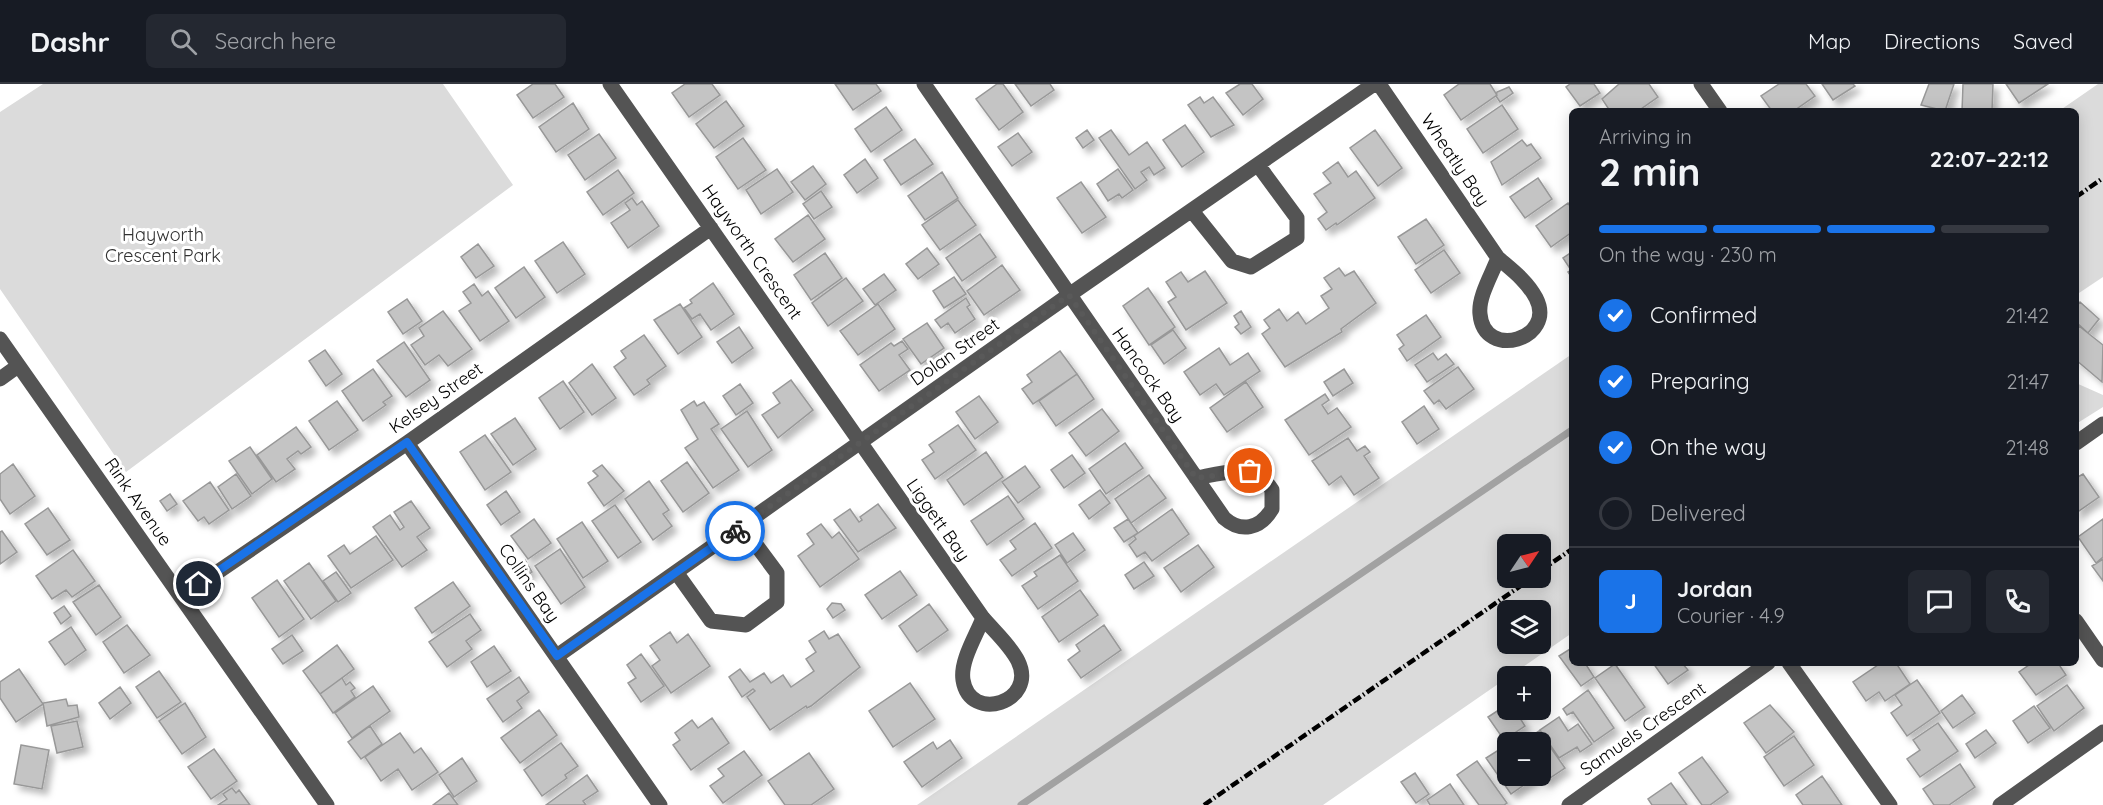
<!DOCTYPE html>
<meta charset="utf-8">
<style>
:root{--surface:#171b24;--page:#242831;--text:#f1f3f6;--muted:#9ea1a6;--line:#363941;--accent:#1a73e8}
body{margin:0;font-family:Quicksand,sans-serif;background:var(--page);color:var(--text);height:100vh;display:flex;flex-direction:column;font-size:22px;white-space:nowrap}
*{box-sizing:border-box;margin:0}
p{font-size:20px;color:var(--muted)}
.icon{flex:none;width:33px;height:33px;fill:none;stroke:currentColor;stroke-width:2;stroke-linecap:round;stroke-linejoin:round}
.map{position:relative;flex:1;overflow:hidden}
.sheet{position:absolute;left:1569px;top:24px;width:510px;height:558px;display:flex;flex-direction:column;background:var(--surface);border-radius:9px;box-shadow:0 3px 15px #0003}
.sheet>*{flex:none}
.needle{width:39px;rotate:55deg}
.tools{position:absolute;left:1497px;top:450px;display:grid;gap:12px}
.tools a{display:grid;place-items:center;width:54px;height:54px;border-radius:9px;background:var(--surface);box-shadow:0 3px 15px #0003;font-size:30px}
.pin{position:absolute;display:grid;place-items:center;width:51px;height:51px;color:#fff;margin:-26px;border:3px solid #fff;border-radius:50%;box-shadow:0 2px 6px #0007}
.courier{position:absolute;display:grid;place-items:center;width:60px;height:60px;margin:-30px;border:4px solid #1a73e8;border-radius:50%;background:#fff;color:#222;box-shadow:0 2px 8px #0007}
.headline em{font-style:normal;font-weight:800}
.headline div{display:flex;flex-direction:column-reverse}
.headline{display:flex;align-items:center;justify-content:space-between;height:102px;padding:0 30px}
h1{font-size:39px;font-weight:800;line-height:45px}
.bar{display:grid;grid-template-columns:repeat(4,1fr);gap:9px 6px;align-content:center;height:72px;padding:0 30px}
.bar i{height:8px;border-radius:4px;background:var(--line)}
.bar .active{background:var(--accent)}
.bar p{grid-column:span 4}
.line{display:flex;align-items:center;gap:15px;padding:0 30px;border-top:2px solid var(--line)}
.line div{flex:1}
.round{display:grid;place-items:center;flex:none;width:63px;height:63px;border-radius:9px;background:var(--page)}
ol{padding:0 30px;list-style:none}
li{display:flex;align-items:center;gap:18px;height:66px}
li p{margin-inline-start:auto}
li .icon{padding:6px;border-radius:50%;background:var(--accent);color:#fff;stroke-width:4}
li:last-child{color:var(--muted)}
li i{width:33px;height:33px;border:3px solid var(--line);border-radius:50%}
header{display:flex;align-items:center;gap:36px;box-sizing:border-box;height:84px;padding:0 30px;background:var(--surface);border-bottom:2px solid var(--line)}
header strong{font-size:28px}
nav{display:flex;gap:33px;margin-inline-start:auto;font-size:21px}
.search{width:420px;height:54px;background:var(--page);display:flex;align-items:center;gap:15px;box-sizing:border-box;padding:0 21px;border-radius:9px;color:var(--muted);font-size:22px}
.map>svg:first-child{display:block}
.green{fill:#dbdbdb;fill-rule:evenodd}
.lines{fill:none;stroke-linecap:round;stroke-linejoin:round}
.stream{stroke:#a2a2a2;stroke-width:7}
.building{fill:#c4c4c4;stroke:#989898;stroke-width:1.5;filter:url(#shadow)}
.minor{stroke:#545454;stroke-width:15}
.rail{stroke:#000;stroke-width:4.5;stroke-dasharray:9 3 1.5 3;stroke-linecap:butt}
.done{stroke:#595959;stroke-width:6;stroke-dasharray:0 10.8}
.route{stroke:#1a73e8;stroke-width:8}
.labels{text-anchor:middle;stroke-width:6;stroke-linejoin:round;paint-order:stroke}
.street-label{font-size:18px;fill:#000;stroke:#fff}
.park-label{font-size:18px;fill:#323232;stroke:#fff}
</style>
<header>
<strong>Dashr</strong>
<div class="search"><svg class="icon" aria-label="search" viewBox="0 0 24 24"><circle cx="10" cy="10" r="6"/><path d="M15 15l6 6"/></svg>Search here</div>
<nav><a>Map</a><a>Directions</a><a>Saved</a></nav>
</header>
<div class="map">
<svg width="2103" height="721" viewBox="0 0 2103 721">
<defs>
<filter id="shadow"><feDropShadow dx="5.5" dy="5.5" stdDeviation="3" flood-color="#0004"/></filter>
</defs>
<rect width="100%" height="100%" fill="#fff"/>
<path class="green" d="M43,0h400l70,101 -387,287 -126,-183v-177z
M2098,0h5v193l-27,18v-184h-17z
M1572,270v279l-249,172h-406zM1540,460v34h-32v-34zM1508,526h32v34h-32z
M2076,299l27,12v12l-27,17z"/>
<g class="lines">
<path class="stream" d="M1021,721l551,-375"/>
</g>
<path class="building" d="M533,0h22l9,13 -31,21 -16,-23z
M685,0h27l8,11 -31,22 -17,-24z
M835,0h41l5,7 -28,19z
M997,0h6l20,28 -24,18 -23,-31z
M1015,0h35l4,6 -23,16z
M1240,0h12l11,15 -20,16 -17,-22z
M1459,0h31l7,11 -36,25 -17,-25z
M1570,0h24l6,9 -20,13 -14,-19z
M1619,0h30l9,13 -20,14h-28l-8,-12z
M1779,0h27l9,12 -20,14 -23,1 -11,-15z
M1822,0h31l2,2 -22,14z
M1929,0h25l-9,27 -24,-6z
M1963,0h30l-1,27h-30z
M2006,0h42l-29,19z
M1509,3l4,6 -13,9 -4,-6 1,-4z
M1200,13l4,6 9,-6 21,28 -23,12 -23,-32z
M726,17l18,25 -30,22 -18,-24z
M573,19l16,26 -33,23 -17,-25z
M1502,21l16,24 -35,24 -16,-24z
M886,23l16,23 -31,22 -16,-23z
M1185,41l19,27 -22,15 -19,-27z
M1087,46l7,10 -11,8 -7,-10z
M1111,46l18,25 18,-13 18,26 -11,7 -5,-8 -8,5 6,8 -12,9 -36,-51z
M1375,46l27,38 -24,18 -28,-38z
M1018,49l14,19 -20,14 -14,-19z
M599,50l17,24 -31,22 -17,-25z
M743,54l23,32 -28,19 -22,-32z
M915,55l18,25 -32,21 -17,-25z
M1522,56l5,6 4,-2 10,14 -39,27 -11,-23z
M865,75l13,19 -21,15 -13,-18z
M1338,78l10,15 8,-6 19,27 -38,27 -1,-2 -10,7 -8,-11 9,-7 -13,-18 17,-11 -8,-10z
M813,82l13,18 -21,16 -14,-18z
M777,85l16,23 -32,22 -15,-24z
M1118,85l15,21 -11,8 -3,-4 -11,7 -11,-17z
M618,86l16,23 -31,22 -16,-23z
M942,88l16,26 -33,22 -17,-24z
M1538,94l14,21 -27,19 -15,-21z
M1081,98l25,35 -24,16 -25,-35z
M821,107l11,16 -18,12 -11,-15z
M632,114l5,7 5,-4 17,25 -31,22 -17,-25 19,-13 -5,-7z
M958,116l18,25 -36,25 -18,-25z
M1568,119l4,6v23l-21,15 -15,-21z
M808,131l17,24 -32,23 -18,-23z
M1426,135l18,26 -28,19 -18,-27z
M980,150l16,23 -34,24 -16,-23z
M563,158l22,32 -28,19 -22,-32z
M478,160l16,22 -18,12 -15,-21z
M927,164l12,16 -21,15 -12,-15z
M1444,166l16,23 -29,20 -16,-23z
M1572,168v26l-4,-6 3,-2 -8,-12z
M825,169l17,25 -31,22 -17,-25z
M1002,181l18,25 -36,25 -17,-24z
M524,183l21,30 -29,21 -21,-30z
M1339,184l6,8 9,-5 22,32 -35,26 1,3 -57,35 -23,-33 8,-6 -6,-8 15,-11 8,12 11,-9 8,12 23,-16 -8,-12 11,-7 -8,-11z
M1205,187l22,32 -41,27 -18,-28 8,-5 -10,-15 15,-10 7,10z
M884,190l12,16 -21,15 -12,-16z
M954,193l12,17 -22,14 -11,-17z
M846,194l17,23 -35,25 -16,-23z
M713,199l21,31 -23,16 -11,-16 -8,5 -8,-11 8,-5 -2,-3z
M474,200l8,12 6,-5 21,30 -29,20 -21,-30 12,-8 -8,-11z
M1148,204l27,39 -26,18 -26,-39z
M966,214l4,7 -3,2 8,12 -20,14 -7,-10 -7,5 -6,-8z
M407,215l15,22 -19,13 -15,-22z
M2080,218l19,17 -11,14 -12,-11v-15z
M680,220l22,33 -24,17 -24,-34z
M878,220l17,25 -37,26 -18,-24z
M443,227l29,38 -24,17 -9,-11 -14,10 -14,-20 13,-9 -5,-8z
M1241,227l10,16 -10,7 -6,-7 4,-3 -5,-8z
M1426,231l15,22 -34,24 -8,-12 5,-4 -7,-10z
M927,239l17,25 -23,16 -18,-25z
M2079,242l24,19 -1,37 -26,-22v-30z
M739,243l14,21 -21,15 -15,-21z
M1173,246l13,18 -22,16 -13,-19z
M644,251l22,31 -19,14 3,4 -16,11 -20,-28 12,-9 -5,-7z
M902,257l6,8 -9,6 11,15 -31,21 -19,-26 31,-22 3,3z
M404,258l26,38 -24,17 -29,-36z
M1219,264l11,17 18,-12 12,18 -36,24 -8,-11 -16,11 -16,-23z
M325,266l17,24 -16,12 -17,-25z
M1060,267l17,23 -44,30 -11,-15 10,-7 -5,-7z
M1433,269l5,7 8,-6 8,10 -27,18 -12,-17z
M592,280l24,34 -24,17 -23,-32z
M1458,283l16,22 -28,20 -7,-9 -5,4 -10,-13z
M373,285l19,27 -9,6 3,3 -23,16 -21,-30z
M1344,285l9,14 -20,13 -9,-14z
M1077,290l17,25 -38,27 -17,-25z
M791,296l22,30 -35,28 -16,-23 18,-12 -7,-10z
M563,297l21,31 -24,17 -21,-31z
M1246,298l17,25 -36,25 -17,-24z
M740,300l13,19 -17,12 -13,-19z
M1325,310l4,6 -7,5 6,9 9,-6 14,19 -42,28 -24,-35z
M979,312l19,26 -23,17 -19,-27z
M337,317l21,29 -29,20 -20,-29z
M694,317l3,5 7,-4 15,22 -8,5 28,41 -26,18 -28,-40 13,-9 -17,-29z
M1424,322l15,23 -22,15 -15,-22z
M1102,325l17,22 -33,25 -17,-23z
M747,327l25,39 -24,17 -27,-38z
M515,334l21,31 -23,16 -22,-31z
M958,341l18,25 -41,29 -13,-19 12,-8 -5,-7z
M296,343l15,20 -10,7 -3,-3 -11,8 8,10 -19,13 -19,-27z
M485,351l26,37 -26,18 -25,-38z
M1348,354l9,13 8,-5 5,6 -6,4 15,22 -25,17 -13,-19 -12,9 -17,-24z
M1125,359l18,25 -37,26 -17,-25z
M250,363l22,32 -20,15 -23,-33z
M986,368l17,25 -39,28 -17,-25z
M1072,371l13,18 -21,15 -13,-18z
M687,378l22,31 -26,19 -22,-31z
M13,380l22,32 -25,18 -10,-15v-25z
M602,381l22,26 -20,15 -16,-23 10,-7 -5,-5z
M1025,382l15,21 -22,16 -16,-21z
M236,390l15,22 -19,13 -14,-22z
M2083,390l16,23 -23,16v-35z
M1149,391l17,23 -35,25 -16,-24z
M649,397l20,29 -6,4 9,12 -19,14 -28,-41z
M210,398l19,28 -20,14 -5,-7 -6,4 -15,-20z
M1100,406l10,13 -21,16 -10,-14z
M506,407l14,21 -19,13 -14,-20z
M170,410l7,10 -10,7 -7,-10z
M1008,412l16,23 -37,26 -16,-24z
M411,417l19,27 -13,9 10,13 -25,17 -29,-40 17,-12 10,15 4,-3 -10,-15z
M878,420l18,24 -38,24 -24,-32 16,-11 9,13 3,-2 -2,-3z
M615,421l26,37 -23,16 -26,-37z
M48,424l22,32 -23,15 -22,-31z
M1172,425l17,25 -37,27 -7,-9 -8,5 -8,-12 7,-6 -2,-3z
M534,435l17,24 -23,16 -17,-23z
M1128,435l10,14 -14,9 -10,-14z
M2103,435v38l-7,6 -18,-26z
M582,438l26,39 -25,17 -26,-39z
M1035,439l17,25 -40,28 -12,-16 16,-11 -6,-8z
M821,440l11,14 7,-6 20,27 -39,28 -22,-31 16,-12 -7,-10z
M2,447l15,21 -17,12v-32z
M1073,449l12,17 -18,13 -12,-18z
M376,452l17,24 -42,28 -23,-32 16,-11 6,9z
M1198,461l16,22 -33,25 -17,-24z
M560,465l25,38 -24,17 -26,-38z
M73,466l22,31 -23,16 -6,-7 -14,9 -16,-23z
M1060,471l18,26 -40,28 -16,-23 15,-10 -3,-4z
M2103,475v22l-11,-15z
M525,476l7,12 -9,6 -7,-12z
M1144,478l10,14 -20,13 -9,-14z
M309,479l27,38 -25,18 -27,-38z
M900,487l17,24 -35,24 -17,-24z
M336,488l15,21 -13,9 -15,-21z
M277,496l27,39 -25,18 -27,-39z
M453,498l17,24 -38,27 -17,-25z
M99,501l22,32 -25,18 -23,-33z
M1080,506l18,25 -39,27 -17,-25z
M832,519l9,1 4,6 -12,8 -6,-9z
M929,520l19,26 -31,22 -18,-26z
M64,522l7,10 -10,8 -7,-11z
M470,530l11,16 -15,11 6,8 -25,18 -18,-25z
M127,541l23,30 -26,18 -21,-31z
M1104,541l17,25 -40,28 -13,-18 12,-9 -4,-6z
M71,543l15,23 -21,15 -16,-23z
M824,547l5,8 9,-5 22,33 -49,39 -4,2 -1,-2 -36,24 -23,-33 8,-6 -2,-2 -11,8 -13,-20 11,-8 10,13 14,-9 7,10 12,-8 8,12 23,-16 -8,-12 10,-7 -7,-11z
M670,548l7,11 11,-9 22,32 -39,27 -19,-27 8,-6 -10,-14z
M292,551l11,16 -20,13 -11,-15z
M337,561l17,24 -34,25 -17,-23z
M494,562l17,25 -24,16 -16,-25z
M1570,565l2,14h13l9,14 -13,9 -22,-30z
M641,570l23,32 -23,16 -13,-19 8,-5 -9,-13z
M1653,579h29l6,7 -20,14z
M1881,579h15l14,21 -25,17 -6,-9 -13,9 -13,-19z
M2032,579h26l8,12 -30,20 -17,-23z
M1615,580l30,43 -20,14 -30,-43z
M19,585l24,35 -27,18 -16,-24v-16z
M159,587l22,31 -24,16 -21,-31z
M519,593l10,15 -12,9 5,7 -19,14 -16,-23z
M342,594l4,7 4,-3 5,6 -4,3 4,6 -22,16 -13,-19z
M1917,596l23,33 -33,23 -16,-23 11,-8 -7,-10z
M910,599l25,36 -42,28 -24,-36z
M2067,601l17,23 -30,23 -17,-25z
M373,602l17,25 -38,27 -17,-25z
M120,603l11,16 -21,16 -11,-16z
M1588,606l26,38 -20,14 -21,-30 -6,3 -4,-6z
M1962,611l13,18 -22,15 -12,-17z
M66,615l2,7 9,-1 2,12 -32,9 -4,-23z
M185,619l21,34 -24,17 -23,-33z
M1508,620v6h7l10,16 -21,14 -16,-23z
M1770,621l24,27 -28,21 -22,-30z
M2034,622l16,22 -22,15 -15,-22z
M539,626l18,25 -37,28 -19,-25z
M1559,633l9,14 10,-7 14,20 -12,8 -3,-5 -18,11 -19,-28z
M712,634l17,25 -38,27 -18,-25 7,-5 -5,-7 17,-13 6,8z
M77,637l6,26 -26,6 -6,-27z
M1938,639l20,28 -38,26 -13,-18 13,-9 -7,-10z
M370,642l12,18 -21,15 -13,-17z
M1986,646l10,13 -21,15 -9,-14z
M1539,647l26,37 -21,14 -4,-6v-34h-18z
M400,649l14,20 7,-5 17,24 -26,18 -14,-21 -17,12 -16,-24z
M1794,652l20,29 -30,21 -20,-29z
M950,656l12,18 -40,29 -18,-25 29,-20 4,7z
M561,659l17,23 -13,9 2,3 -25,18 -18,-26z
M1508,660v32h24l2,2 -23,16 -25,-36z
M21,661l28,5 -7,39 -28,-5z
M214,665l23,32 -26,18 -23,-32z
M744,667l18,24 -39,28 -13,-17 14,-10 -6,-7z
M809,669l25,36 -23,16h-26l-17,-24z
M1702,673l26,35 -18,13h-8l-23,-32z
M462,674l15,23 -23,16 -15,-22z
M1477,677l30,42 -3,2h-25l-22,-30z
M1960,680l15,23 -26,18h-15l-11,-16z
M1415,689l14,21 -13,9 -15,-21z
M587,691l11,16 -15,10 3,4h-40z
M1822,692l20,29h-39l-7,-10z
M1671,699l16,22h-35l-4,-6z
M1450,700l14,21h-34l-3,-5z
M232,704l4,5 3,-3 11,15h-32l9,-6 -4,-5z
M449,709l9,12h-25z"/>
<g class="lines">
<path class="minor" d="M610,0l373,534c12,14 27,27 35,43 20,41 -48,63 -55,19 -3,-19 13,-44 20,-62
M924,0l300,434c17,15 36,11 48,-9v-19c-17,-28 -49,-17 -76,-12
M1379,0l119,174c14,12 29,23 38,40 21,41 -52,63 -56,16 -2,-17 12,-40 18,-56
M1701,0l19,27
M1192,127l40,50 19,6 46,-29v-20l-39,-53
M0,255l327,466
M0,295l18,-13
M407,359l253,362
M2076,359l27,-19
M676,488l35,49 35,4 31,-23v-29l-35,-47
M181,513l226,-154 304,-215
M2076,537l27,39
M557,572l512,-361 305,-211
M1789,579l101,142
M1569,721l199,-142
M2000,721l103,-73"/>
<path class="rail" d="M2076,113l27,-19
M1540,487l32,-22
M1204,721l328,-227"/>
</g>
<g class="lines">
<path class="done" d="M735,447l334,-236 127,183 54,-7"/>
<path class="route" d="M199,500l208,-142 150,214 178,-125"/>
</g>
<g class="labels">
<g class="street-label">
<text transform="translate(1455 76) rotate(56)" y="6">Wheatly Bay</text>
<text transform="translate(752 168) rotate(55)" y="6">Hayworth Crescent</text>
<text transform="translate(955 268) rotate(-35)" y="6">Dolan Street</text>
<text transform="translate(1148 291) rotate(55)" y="6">Hancock Bay</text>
<text transform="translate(436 314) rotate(-35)" y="6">Kelsey Street</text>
<text transform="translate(138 418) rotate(55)" y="6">Rink Avenue</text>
<text transform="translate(938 436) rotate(55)" y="6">Liggett Bay</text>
<text transform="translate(529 499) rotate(55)" y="6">Collins Bay</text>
<text transform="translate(1643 645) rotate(-35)" y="6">Samuels Crescent</text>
</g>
<g class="park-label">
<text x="163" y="157">Hayworth<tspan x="163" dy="21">Crescent Park</tspan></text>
</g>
</g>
</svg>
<div class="tools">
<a><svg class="needle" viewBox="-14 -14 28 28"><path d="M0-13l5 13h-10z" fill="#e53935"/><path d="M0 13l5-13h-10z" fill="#9ea1a6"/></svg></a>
<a><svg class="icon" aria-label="layers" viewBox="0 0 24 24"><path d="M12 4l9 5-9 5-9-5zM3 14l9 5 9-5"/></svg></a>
<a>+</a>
<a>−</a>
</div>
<div class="pin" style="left:1250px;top:387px;background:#ea580c"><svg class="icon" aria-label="bag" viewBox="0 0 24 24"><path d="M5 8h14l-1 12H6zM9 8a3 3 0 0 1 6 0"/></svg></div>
<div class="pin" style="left:199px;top:500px;background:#1f2937"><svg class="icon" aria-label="home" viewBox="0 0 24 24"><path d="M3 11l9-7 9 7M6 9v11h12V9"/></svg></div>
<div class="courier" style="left:735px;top:447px"><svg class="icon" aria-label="bike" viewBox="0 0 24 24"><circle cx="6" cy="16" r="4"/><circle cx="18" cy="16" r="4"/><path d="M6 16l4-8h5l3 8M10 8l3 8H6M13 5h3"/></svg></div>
<section class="sheet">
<div class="headline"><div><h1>2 min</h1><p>Arriving in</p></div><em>22:07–22:12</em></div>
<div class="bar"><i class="active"></i><i class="active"></i><i class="active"></i><i></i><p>On the way · 230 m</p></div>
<ol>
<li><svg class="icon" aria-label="check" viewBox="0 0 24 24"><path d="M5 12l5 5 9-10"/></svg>Confirmed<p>21:42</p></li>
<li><svg class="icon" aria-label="check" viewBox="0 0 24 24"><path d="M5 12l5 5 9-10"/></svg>Preparing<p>21:47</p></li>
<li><svg class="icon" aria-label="check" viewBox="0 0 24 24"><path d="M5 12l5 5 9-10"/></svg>On the way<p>21:48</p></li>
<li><i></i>Delivered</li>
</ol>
<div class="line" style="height:108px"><b class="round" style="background:var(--accent);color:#fff">J</b><div><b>Jordan</b><p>Courier · 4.9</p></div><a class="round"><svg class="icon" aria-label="chat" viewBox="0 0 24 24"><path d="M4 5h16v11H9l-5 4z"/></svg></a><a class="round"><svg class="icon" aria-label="phone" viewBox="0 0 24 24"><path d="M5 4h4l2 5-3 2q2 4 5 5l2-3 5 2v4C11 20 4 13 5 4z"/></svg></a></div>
</section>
</div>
